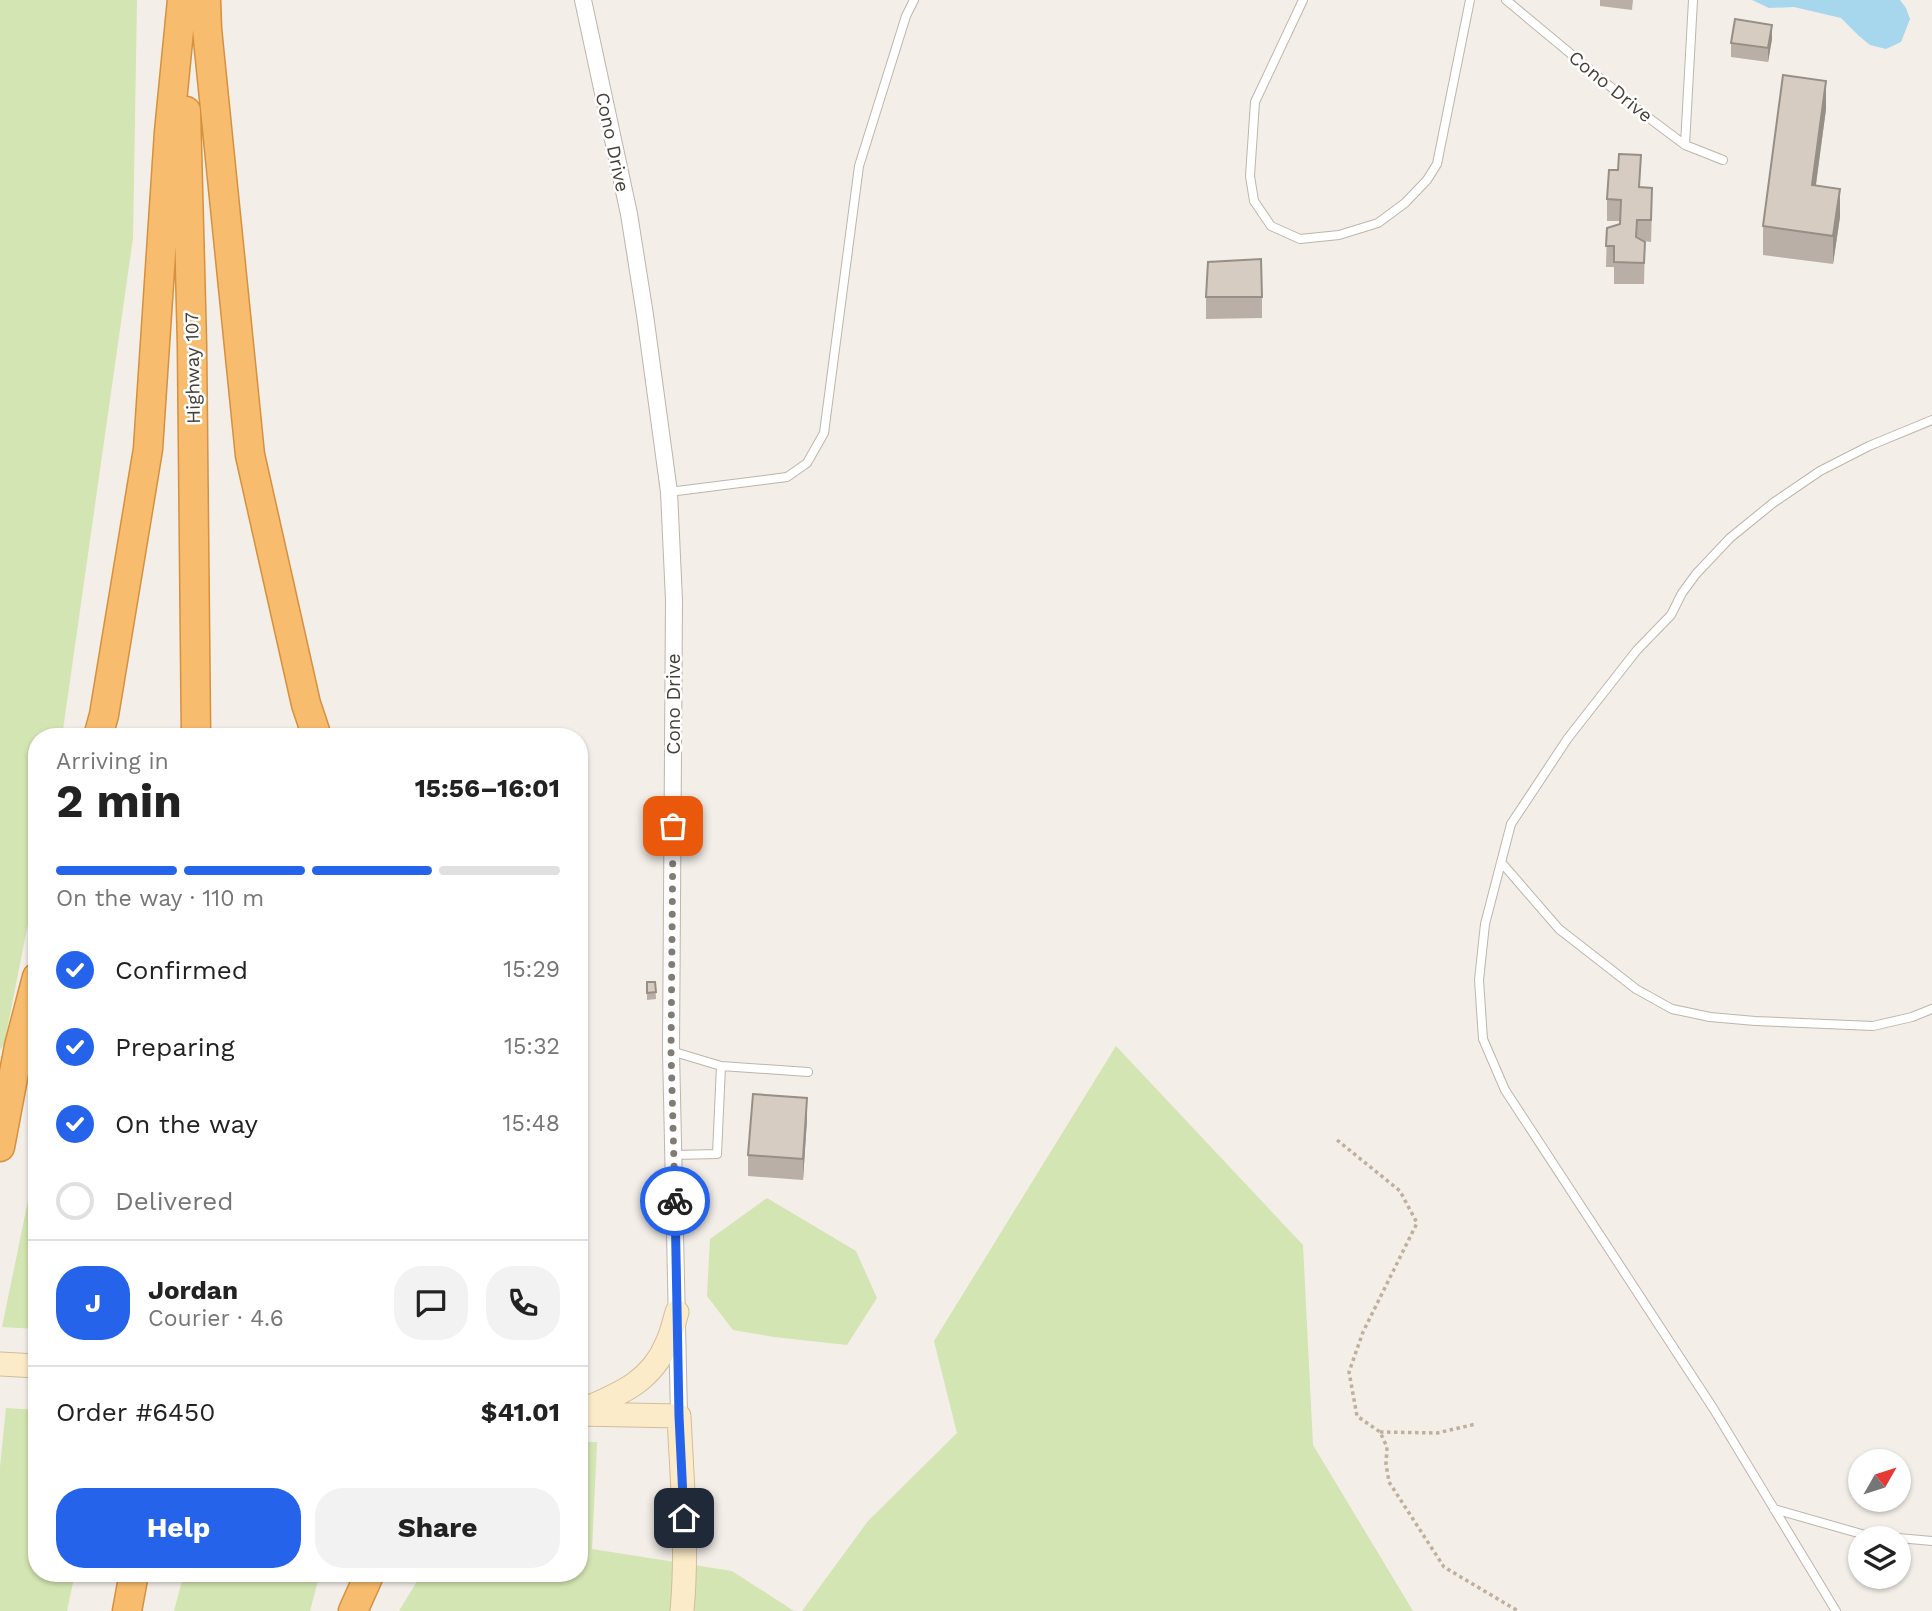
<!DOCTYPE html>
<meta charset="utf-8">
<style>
:root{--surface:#fff;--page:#f2f2f2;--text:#222;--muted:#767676;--line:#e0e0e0;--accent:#2563eb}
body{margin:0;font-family:"Work Sans",sans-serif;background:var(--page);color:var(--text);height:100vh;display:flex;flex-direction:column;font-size:26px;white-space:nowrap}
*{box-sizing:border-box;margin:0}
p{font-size:23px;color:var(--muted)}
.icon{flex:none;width:38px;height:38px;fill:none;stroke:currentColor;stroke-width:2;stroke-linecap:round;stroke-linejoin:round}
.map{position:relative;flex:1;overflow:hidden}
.drawer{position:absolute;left:28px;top:728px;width:560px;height:854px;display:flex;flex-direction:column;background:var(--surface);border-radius:28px;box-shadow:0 2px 5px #0004}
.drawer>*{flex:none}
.needle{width:46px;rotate:51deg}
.fabs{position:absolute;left:1848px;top:1449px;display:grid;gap:14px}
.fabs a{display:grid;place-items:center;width:63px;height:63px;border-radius:50%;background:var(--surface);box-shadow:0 2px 5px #0004;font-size:35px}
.pin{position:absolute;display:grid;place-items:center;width:60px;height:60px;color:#fff;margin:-30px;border-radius:14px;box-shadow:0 4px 10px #0006}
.courier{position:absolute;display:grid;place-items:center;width:70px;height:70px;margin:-35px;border:5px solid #2563eb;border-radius:50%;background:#fff;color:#222;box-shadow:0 2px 9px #0007}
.headline em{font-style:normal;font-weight:700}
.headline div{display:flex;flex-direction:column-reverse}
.headline{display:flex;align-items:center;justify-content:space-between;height:119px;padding:0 28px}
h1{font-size:46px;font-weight:700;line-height:52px}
.bar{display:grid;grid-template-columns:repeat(4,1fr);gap:10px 7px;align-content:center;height:84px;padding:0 28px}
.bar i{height:9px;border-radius:5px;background:var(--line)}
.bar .on{background:var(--accent)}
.bar p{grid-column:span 4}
.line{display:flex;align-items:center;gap:18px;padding:0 28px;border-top:2px solid var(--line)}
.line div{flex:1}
.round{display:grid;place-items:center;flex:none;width:74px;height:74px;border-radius:28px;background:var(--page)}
ol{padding:0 28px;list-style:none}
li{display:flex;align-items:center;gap:21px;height:77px}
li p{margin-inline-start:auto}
li .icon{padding:7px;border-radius:50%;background:var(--accent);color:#fff;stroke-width:4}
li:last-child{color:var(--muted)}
li i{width:38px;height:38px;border:4px solid var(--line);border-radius:50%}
.primary-button{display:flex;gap:14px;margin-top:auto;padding:14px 28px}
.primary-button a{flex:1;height:80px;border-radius:28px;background:var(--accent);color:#fff;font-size:28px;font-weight:700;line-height:80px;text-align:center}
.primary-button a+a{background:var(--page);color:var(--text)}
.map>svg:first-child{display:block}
.green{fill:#d3e5b2}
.water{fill:#a7d7ed}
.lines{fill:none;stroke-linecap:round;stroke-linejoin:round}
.lane-casing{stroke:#beb5ab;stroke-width:10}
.street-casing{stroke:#beb5ab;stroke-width:18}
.secondary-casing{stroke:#d1bd99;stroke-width:25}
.highway-casing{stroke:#d6903e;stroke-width:31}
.path{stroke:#bfb09c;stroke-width:3.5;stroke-dasharray:3.5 3.5;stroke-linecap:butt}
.lane{stroke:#fff;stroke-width:8}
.street{stroke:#fff;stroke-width:16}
.secondary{stroke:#fcebc9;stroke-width:23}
.highway{stroke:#f7bc6e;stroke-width:28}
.wall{fill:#b9afa6}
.shaded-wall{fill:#968f87}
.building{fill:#d7ccc1;stroke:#968f87;stroke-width:2}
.done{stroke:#837c75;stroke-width:7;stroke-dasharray:0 12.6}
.route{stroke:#2563eb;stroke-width:9}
.labels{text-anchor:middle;stroke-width:5;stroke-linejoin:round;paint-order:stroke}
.street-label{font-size:19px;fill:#463f37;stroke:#fff}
</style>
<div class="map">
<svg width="1932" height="1611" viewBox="0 0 1932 1611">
<rect width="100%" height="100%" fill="#f3eee8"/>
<path class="green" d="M0,0h137l-4,238 -71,499h-25v141l-33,167 -4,5z
M1116,1046l187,199 10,200 100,166h-611l66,-90 89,-88 -23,-92z
M37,1157v172l-35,-2z
M767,1198l89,53 21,47 -30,47 -73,-8 -41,-7 -26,-34 3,-57z
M6,1408l31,2v163h38l-8,38h-67v-144z
M579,1442h18l-5,107 140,22 62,40h-395l23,-38h157z
M184,1573h136l-10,38h-136z"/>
<path class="water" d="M1752,0h148l6,8 4,11 -9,23 -15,7 -16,-4 -11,-9 -18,-18 -47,-11 -25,1z"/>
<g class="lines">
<g class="lane-casing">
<path id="lane" d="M1303,0l-48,102 -5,74 4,25 17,25 29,13 39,-4 39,-12 27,-20 22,-23 10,-16 33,-164
M1506,0l135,112 44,33 38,15
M1685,145l8,-145
M669,492l118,-15 20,-14 17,-30 35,-267 47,-150 8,-16
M1501,862l58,67 77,60 36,20 38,8 45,4 118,5 39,-9 20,-8
M671,1051l50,15 87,6
M674,1155l43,-1 4,-88
M1774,1509l91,26 67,6
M1836,1611l-123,-203 -208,-318 -22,-51 -4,-59 6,-56 26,-100 57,-86 69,-88 34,-35 11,-22 14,-19 34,-36 43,-35 47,-32 49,-25 63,-26"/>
</g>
<g class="street-casing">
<path id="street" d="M583,0l46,214 16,101 24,177 5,108 -3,451 8,365"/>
</g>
<g class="secondary-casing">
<path id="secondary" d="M0,1364l37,2
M580,1411c37,-16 71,-28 87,-68 5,-10 7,-21 10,-31
M579,1414l100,2c3,65 9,130 3,195"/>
</g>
<g class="highway-casing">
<path id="highway" d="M206,0l1,29 43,426 56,249 11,33
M186,111l6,234 4,392
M98,737l6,-22 44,-266 21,-317 13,-132
M0,1147l19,-101 18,-69
M127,1611l7,-38
M353,1611l17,-38"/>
</g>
<path class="path" d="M1337,1140l63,51 17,32 -54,109 -14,40 8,44 23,16 7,15 -1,17 3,18 55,85 74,44
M1380,1432l57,1 39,-9"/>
<use href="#lane" class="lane"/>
<use href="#street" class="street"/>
<use href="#secondary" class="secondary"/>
<use href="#highway" class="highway"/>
</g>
<path class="wall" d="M1600,0h33l-1,10 -32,-4z
M1772,39l-4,23 -37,-5v-14z
M1826,109l-10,76 24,32 -7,47 -70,-9v-29z
M1640,187l12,22 -1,33 -8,-1 2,1 -1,42h-30v-17h-8l1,-39 13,-4v-3h-13v-22z
M1206,297h56v21l-56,1z
M647,982h8l1,17 -9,1z
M807,1119l-4,61 -55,-4v-21z"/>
<path class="shaded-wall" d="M1772,25v14l-4,23v-14z
M1826,81v28l-14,104v-28z
M1840,189v28l-7,47v-28z
M807,1098v21l-4,61v-21z"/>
<path class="building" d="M1735,19l37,6 -4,23 -37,-5z
M1783,75l43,6 -14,104 28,4 -7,47 -70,-10z
M1619,154l22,1 -2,32 13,1 -1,32h-14l-1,17 9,5 -1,21 -30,-1v-16h-8l1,-18 13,-4 1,-24 -14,-1 2,-29h9z
M1261,259l1,38h-56l2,-35z
M647,982h8l1,10 -9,1z
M753,1094l54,4 -4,61 -55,-4z"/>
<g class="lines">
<path class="done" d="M673,826l-2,225 4,150"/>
<path class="route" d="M675,1201l4,215 5,102"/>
</g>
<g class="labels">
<g class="street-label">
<text transform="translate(1611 86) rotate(39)" y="7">Cono Drive</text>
<text transform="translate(613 142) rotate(78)" y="7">Cono Drive</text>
<text transform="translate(192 368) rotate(-91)" y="7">Highway 107</text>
<text transform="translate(673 704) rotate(-90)" y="7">Cono Drive</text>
</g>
</g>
</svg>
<div class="fabs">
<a><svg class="needle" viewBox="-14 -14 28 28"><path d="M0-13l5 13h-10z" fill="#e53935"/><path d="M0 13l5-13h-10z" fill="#767676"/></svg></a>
<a><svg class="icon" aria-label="layers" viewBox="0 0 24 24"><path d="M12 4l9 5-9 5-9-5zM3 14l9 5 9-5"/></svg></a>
</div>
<div class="pin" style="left:673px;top:826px;background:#ea580c"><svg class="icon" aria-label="bag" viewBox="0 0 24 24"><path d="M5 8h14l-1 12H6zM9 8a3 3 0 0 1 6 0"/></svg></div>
<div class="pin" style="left:684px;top:1518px;background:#1f2937"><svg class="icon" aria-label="home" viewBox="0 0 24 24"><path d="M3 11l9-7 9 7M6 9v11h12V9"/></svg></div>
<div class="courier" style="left:675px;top:1201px"><svg class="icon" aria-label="bike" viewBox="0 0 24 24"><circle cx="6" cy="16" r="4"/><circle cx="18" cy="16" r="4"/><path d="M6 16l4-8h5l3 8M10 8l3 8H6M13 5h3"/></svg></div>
<section class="drawer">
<div class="headline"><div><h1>2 min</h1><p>Arriving in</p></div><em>15:56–16:01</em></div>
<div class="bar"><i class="on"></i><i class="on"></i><i class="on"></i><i></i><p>On the way · 110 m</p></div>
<ol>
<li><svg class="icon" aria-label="check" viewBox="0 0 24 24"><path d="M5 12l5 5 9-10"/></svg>Confirmed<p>15:29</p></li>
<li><svg class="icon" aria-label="check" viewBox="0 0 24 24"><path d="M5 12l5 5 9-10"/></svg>Preparing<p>15:32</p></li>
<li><svg class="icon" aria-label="check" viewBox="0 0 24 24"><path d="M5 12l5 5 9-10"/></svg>On the way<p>15:48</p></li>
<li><i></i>Delivered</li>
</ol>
<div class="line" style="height:126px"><b class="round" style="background:var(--accent);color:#fff">J</b><div><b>Jordan</b><p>Courier · 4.6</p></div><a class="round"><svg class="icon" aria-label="chat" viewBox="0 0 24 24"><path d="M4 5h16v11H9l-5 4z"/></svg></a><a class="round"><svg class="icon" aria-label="phone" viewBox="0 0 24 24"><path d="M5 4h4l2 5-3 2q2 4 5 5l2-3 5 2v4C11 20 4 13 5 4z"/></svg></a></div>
<div class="line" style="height:91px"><div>Order #6450</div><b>$41.01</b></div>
<div class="primary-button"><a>Help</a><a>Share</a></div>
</section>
</div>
